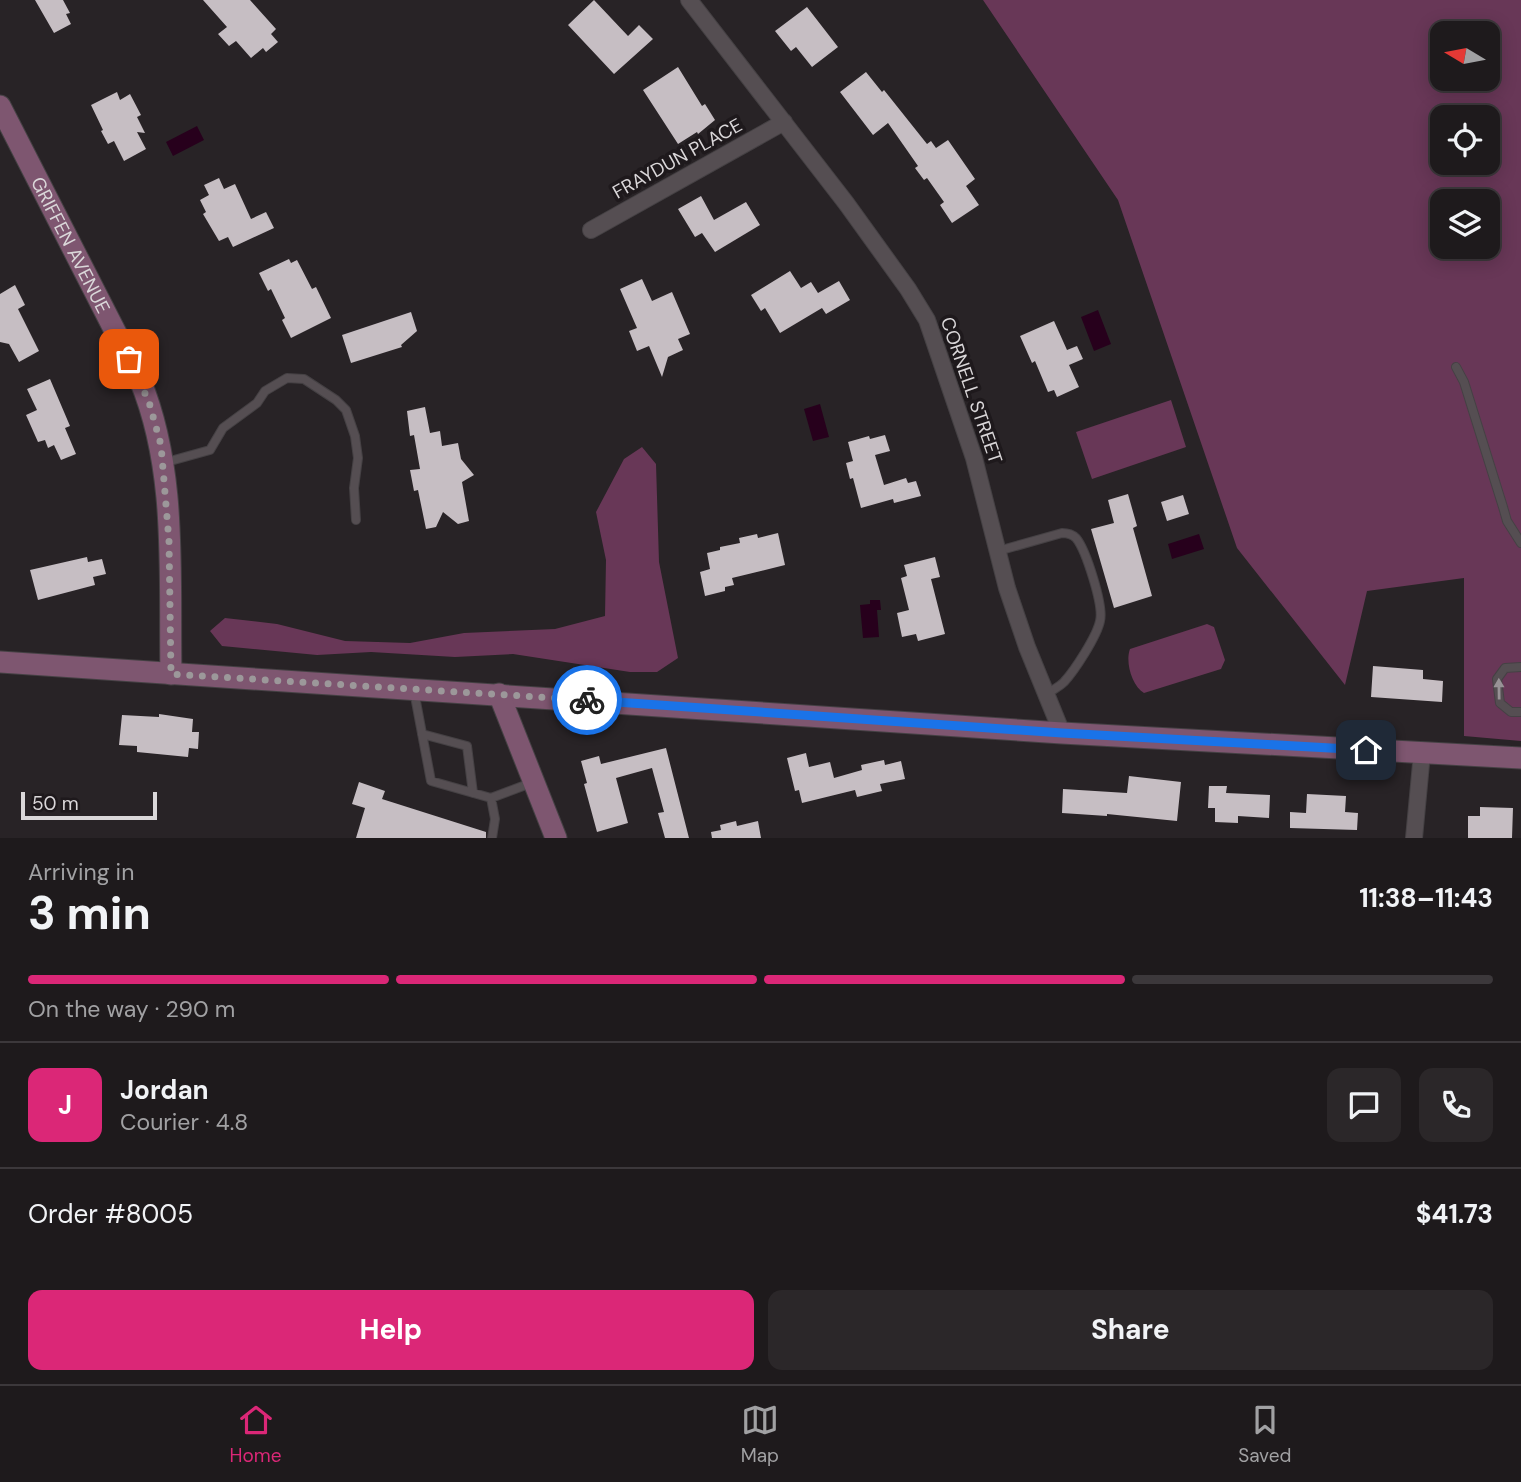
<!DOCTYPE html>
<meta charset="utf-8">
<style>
:root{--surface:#1e1a1c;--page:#2b2729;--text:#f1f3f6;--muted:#a1a1a3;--line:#3c383b;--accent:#db2777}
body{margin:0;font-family:"DM Sans",sans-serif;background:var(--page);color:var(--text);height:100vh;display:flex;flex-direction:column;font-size:26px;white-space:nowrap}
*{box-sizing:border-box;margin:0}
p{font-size:23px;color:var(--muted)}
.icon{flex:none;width:38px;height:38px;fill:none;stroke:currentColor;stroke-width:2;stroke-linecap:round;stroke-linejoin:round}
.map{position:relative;height:838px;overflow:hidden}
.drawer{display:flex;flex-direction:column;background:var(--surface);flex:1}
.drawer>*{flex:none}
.needle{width:46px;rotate:280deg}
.buttons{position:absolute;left:1430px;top:21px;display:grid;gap:14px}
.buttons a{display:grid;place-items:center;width:70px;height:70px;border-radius:14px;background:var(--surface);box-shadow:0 4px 18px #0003,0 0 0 2px var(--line);font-size:35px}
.scale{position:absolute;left:21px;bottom:18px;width:136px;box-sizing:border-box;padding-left:7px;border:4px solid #dad7d9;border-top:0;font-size:19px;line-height:24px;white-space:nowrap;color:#dad7d9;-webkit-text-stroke:5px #1e191c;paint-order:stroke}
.pin{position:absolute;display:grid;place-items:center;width:60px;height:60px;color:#fff;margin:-30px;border-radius:14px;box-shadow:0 4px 10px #0006}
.courier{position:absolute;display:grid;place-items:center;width:70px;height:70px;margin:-35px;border:5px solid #1a73e8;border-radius:50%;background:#fff;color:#222;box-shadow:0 2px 9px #0007}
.overview em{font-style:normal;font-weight:700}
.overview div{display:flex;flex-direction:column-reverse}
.overview{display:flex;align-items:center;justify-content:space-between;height:119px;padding:0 28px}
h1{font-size:46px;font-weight:700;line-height:52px}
.bar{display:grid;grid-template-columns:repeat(4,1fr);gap:10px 7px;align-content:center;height:84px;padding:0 28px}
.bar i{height:9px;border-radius:5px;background:var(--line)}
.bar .current{background:var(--accent)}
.bar p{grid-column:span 4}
.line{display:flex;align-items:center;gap:18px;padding:0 28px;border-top:2px solid var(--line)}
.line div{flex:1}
.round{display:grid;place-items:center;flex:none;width:74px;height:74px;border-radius:14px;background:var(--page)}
.primary-button{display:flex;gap:14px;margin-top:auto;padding:14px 28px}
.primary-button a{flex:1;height:80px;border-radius:14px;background:var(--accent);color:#fff;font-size:28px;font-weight:700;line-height:80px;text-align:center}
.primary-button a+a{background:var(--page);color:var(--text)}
.tab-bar{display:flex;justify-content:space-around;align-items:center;height:98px;border-top:2px solid var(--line);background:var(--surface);font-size:19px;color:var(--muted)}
.tab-bar a{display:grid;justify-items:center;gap:4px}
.tab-bar .current{color:var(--accent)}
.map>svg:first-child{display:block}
.green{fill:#683757;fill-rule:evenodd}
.water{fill:#27001c}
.building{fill:#c6bec3}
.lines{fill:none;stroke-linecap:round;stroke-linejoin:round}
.lane-casing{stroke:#454144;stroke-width:10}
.street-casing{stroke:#454144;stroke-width:18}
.secondary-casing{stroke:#454144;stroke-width:23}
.lane{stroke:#554e52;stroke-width:8}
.street{stroke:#554e52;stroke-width:16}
.secondary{stroke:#7e5670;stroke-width:21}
.oneway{fill:#989296}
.done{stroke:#9c989a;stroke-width:7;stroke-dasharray:0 12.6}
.route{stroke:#1a73e8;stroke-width:9}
.labels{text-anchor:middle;stroke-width:7;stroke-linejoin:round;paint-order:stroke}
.street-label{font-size:19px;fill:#dad7d9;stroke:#1e191c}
</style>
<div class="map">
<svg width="1521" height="838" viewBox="0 0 1521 838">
<rect width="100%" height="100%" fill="#282326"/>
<path class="green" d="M983,0h538v741l-57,-5v-158l-97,13 -22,94 -108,-137 -119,-348zM1442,33h46v46h-46zM1442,117h46v46h-46zM1442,201h46v46h-46z
M1171,400l15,47 -94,32 -16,-47z
M642,447l14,17 3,98 19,96 -21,14h-27l-117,-18 -58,3 -84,-5 -54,3 -95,-9 -12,-15 15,-13 52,6 68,17 65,2 54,-10 91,-4 50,-13 1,-56 -10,-48 28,-53z
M1207,624l7,3 11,33 -4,9 -77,24c-12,-7 -19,-31 -14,-44z"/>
<path class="water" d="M197,126l7,14 -31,16 -7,-14z
M1098,310l13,34 -17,7 -13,-34z
M820,404l9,33 -16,4 -9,-32z
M1199,534l5,15 -32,10 -4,-15z
M870,600h10l1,10h-4l2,27 -16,1 -3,-33 10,-1z"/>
<path class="building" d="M35,0h28l7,13 -4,1 5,10 -17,9z
M203,0h47l26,29 -5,5 7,8 -12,10 -3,-4 -12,10 -15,-17 -7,5 -11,-12 9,-7z
M594,0l34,36 11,-11 14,14 -39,35 -46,-49z
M807,7l31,40 -26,20 -16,-20 -5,4 -16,-20z
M678,67l24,39 3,-2 10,16 -17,14 -1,-2 -19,12 -35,-54z
M866,72l16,20 2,-2 43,54 4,-3 5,7 12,-8 27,39 -9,7 13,19 -27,18 -12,-18 4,-3 -17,-24 -3,2 -9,-12 3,-2 -30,-43 -15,12 -33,-43z
M117,92l3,8 10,-6 11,21 -4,2 8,16 -8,-1 9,17 -22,12 -10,-20 -6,3 -7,-13 2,-1 -12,-25z
M219,178l5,11 11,-5 16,35 15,-7 8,16 -41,19 -5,-10 -9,4 -16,-27 3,-2 -6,-12 9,-5 -5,-10z
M701,196l13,24 32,-18 14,23 -45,27 -13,-19 -7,4 -17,-28z
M289,259l2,4 6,-3 15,29 4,-2 15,31 -40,20 -9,-18 3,-2 -14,-29 -3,2 -9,-18z
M790,271l11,17 10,-6 7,11 21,-12 11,19 -24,14 -4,-6 -42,25 -15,-25 -4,3 -10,-16z
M642,279l10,22 20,-9 18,42 -12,5 5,11 -15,7 -6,20 -13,-31 -12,5 -8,-20 8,-3 -17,-39z
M15,285l10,20 -7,4 21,42 -20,11 -10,-18 -9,-2v-48z
M411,312l6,19 -16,14 1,2 -51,16 -9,-28z
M1054,321l13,29 10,-4 6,13 -14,6 10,22 -22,10 -3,-7 -6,2 -13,-31 -3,2 -12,-27z
M50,379l20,47 -5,2 11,26 -15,6 -7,-15 -6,3 -3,-8 -7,2 -12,-27 11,-5 -10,-21z
M425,407l5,26 10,-2 2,15 16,-3 3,16 13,16 -12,7 7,39 -11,3 -15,-12 -7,15 -10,2 -8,-39 -4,1 -4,-21 10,-1 -6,-34 -4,1 -3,-25z
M885,435l5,16 -15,4 9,30 22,-7 2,5 8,-2 5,15 -27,7 -1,-4 -32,9 -8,-30 -3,1 -4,-16 7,-2 -5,-19 21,-6 1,3z
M1128,494l9,32 -4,2 19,68 -38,12 -23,-79 23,-6 -6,-23z
M1183,495l6,19 -22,7 -6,-19z
M778,533l7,32 -53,13 2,7 -9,2v4l-20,5 -5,-24 10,-3 -3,-16 13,-3v-3l20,-4 -1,-5 18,-4 1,4z
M87,557l1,5 14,-3 4,15 -13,3 2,8 -57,15 -8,-30z
M935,557l5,20 -9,2 14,55 -27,7 -2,-7 -14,3 -5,-24 12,-3 -8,-32 6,-2 -3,-11z
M1373,666l50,4v9l20,2 -1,21 -71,-5z
M159,714l34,5 -1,13h7l-1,17 -9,-1 -1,9 -51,-5v-6l-18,-1 3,-30 37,2z
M666,748l23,90h-24l-7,-25 6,-1 -12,-44 -36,10 12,45 -31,9 -13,-48 3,-1 -6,-22 18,-5 2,8z
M806,753l3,14 21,-5 4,16 28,-8 -1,-5 23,-5 1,5 16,-4 4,18 -25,5 2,7 -25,6 -2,-7 -53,13 -3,-13 -4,1 -8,-33z
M1129,776l52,6 -4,39 -70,-7v2l-45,-3 1,-24 64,4z
M359,782l26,9 -3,8 104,33v6h-130l9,-30 -13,-4z
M1209,786h18l-1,7 44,2 -1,23 -31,-2v7l-23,-1v-14h-7z
M1307,794l39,2 -1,16 13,1 -1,17 -67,-2v-16l16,1z
M1480,807l33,1 -1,30h-44v-22h12z
M736,821l1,5 21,-5 3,17h-49l-1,-6 10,-2 -1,-5z"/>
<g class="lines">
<g class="lane-casing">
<path id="lane" d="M1456,367l8,15 39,125 4,14 14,22
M163,463l47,-13 13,-22 34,-25 8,-12 22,-13 17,1 32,21 10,10 9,26 3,22 -4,30 2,32
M998,551l64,-18c6,0 10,1 14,5 10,12 28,68 24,83 -3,15 -25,49 -36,61 -5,5 -12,8 -17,12
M1521,667l-16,1 -8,11 3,24 11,9h10
M414,691l17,90 60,17 40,-15
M422,734l45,12 6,47
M491,798l4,21 -3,19"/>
</g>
<g class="street-casing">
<path id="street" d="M689,0l157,203 62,86 19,31 47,138 33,130 20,59 35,86
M591,230l193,-108
M1414,838l8,-85"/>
</g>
<g class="secondary-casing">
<g id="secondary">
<path id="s1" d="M0,106l140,274c38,92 29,196 31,294"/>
<path d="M0,662l1062,71 459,25"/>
<path d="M499,694l57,144"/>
</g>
</g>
<use href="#lane" class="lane"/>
<use href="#street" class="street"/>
<use href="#secondary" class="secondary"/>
</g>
<defs><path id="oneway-solid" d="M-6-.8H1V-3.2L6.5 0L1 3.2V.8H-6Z" transform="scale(1.75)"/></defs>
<use class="oneway" href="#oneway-solid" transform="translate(1499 689) rotate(-91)"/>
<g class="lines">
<path class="done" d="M129,359l20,43 12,43 8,96 2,133 416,26"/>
<path class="route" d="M587,700l475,33 304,17"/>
</g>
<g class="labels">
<g class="street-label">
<text transform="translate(677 158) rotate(-29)" y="7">FRAYDUN PLACE</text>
<text dy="7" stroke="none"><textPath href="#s1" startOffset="156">GRIFFEN AVENUE</textPath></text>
<text transform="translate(972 390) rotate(71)" y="7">CORNELL STREET</text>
</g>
</g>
</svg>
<div class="buttons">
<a><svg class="needle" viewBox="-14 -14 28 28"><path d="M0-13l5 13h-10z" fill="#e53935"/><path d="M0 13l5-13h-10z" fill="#a1a1a3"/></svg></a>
<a><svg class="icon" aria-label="locate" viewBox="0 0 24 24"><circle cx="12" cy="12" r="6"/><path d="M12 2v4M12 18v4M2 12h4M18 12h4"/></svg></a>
<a><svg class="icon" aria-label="layers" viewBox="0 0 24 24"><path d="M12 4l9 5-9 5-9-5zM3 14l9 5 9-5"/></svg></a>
</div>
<div class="scale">50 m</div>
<div class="pin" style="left:129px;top:359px;background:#ea580c"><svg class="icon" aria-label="bag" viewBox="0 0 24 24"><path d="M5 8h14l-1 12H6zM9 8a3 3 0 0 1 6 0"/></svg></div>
<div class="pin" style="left:1366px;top:750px;background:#1f2937"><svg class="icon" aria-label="home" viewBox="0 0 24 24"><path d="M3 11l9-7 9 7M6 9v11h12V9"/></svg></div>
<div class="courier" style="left:587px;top:700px"><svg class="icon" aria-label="bike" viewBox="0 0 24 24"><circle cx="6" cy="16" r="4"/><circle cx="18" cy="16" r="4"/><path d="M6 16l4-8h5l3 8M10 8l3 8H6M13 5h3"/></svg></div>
</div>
<section class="drawer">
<div class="overview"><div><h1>3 min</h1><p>Arriving in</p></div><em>11:38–11:43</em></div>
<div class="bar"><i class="current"></i><i class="current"></i><i class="current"></i><i></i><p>On the way · 290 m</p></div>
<div class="line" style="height:126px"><b class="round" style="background:var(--accent);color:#fff">J</b><div><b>Jordan</b><p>Courier · 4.8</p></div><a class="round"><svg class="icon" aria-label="chat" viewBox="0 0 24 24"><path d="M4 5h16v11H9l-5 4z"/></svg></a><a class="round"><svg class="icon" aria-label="phone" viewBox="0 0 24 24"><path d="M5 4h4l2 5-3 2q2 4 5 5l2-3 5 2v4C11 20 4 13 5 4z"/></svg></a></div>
<div class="line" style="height:91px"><div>Order #8005</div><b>$41.73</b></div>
<div class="primary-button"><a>Help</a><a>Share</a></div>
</section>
<nav class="tab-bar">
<a class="current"><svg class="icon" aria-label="home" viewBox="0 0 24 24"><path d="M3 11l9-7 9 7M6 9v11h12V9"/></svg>Home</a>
<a><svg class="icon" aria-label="map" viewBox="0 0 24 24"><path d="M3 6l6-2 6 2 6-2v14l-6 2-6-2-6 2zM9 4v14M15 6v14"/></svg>Map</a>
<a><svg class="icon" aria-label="saved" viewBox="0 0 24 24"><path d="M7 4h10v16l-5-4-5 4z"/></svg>Saved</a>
</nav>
